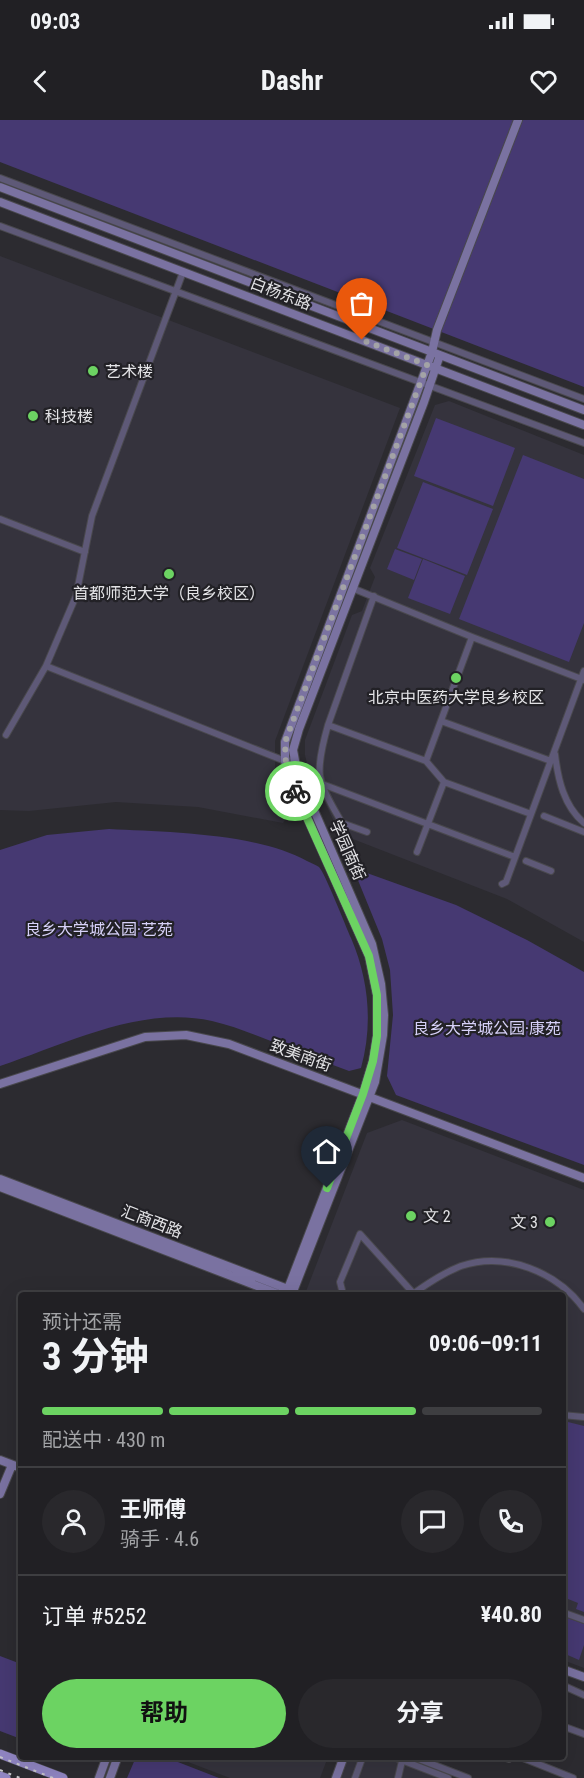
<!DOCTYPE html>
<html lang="zh">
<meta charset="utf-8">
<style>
:root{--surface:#212024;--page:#29282c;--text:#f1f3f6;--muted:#a2a3a6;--line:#3e3e41;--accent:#6cd362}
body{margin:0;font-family:"Roboto Condensed","Noto Sans SC",sans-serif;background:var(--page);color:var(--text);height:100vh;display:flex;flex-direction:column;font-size:22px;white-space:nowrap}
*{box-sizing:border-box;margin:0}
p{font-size:20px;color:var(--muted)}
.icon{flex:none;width:33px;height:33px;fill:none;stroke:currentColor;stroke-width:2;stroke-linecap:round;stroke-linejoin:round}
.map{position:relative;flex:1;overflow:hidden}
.panel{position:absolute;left:18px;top:1172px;width:548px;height:468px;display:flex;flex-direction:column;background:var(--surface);border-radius:6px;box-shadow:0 6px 24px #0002,0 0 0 2px var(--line)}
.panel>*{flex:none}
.pin{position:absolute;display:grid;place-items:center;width:51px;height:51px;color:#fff;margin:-62px -26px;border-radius:50% 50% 50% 0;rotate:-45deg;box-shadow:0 0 6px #0007}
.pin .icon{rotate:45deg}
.courier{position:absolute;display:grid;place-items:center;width:60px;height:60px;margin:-30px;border:4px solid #6cd362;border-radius:50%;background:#fff;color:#222;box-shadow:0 2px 8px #0007}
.summary em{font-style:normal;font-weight:700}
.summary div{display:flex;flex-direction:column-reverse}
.summary{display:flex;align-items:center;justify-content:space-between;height:102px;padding:0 24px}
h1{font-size:39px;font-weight:700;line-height:45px}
.bar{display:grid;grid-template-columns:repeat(4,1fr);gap:9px 6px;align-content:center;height:72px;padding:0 24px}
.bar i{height:8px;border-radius:4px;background:var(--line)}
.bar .on{background:var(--accent)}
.bar p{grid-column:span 4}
.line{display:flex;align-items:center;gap:15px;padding:0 24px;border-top:2px solid var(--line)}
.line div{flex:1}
.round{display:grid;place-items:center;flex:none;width:63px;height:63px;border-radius:32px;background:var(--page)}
.button{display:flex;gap:12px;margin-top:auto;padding:12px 24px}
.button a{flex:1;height:69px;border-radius:36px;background:var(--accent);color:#111;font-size:24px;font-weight:700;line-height:69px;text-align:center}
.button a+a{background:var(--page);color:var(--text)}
.status{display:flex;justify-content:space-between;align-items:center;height:42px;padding:0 30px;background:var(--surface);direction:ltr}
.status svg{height:16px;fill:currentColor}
header{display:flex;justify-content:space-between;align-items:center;height:78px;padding:0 24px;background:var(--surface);font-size:27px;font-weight:700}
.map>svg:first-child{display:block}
.built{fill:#35333d}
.green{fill:#463972}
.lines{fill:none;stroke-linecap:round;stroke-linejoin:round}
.street-casing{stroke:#49484d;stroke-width:8}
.secondary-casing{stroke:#49484d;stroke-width:10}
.primary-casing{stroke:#49484d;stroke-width:10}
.street{stroke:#5e5977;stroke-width:6}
.secondary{stroke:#7a72a1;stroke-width:8}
.primary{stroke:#9085c2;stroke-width:9}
.rail{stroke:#c7c6ca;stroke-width:2;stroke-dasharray:3 6;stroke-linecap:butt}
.done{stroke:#a3a3a6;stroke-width:6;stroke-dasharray:0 10.8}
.route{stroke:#6cd362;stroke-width:8}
.poi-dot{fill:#6cd362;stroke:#222126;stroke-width:2}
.labels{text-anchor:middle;stroke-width:4.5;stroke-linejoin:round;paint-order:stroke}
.street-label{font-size:16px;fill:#e3e3e6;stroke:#222126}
.poi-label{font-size:16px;fill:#e3e3e6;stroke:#222126;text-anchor:start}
.park-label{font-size:16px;fill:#d7d1f9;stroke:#222126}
</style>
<div class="status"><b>09:03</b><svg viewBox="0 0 49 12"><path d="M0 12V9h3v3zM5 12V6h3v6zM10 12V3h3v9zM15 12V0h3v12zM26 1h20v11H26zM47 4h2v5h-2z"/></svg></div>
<header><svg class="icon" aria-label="back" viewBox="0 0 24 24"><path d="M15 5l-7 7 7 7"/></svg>Dashr<svg class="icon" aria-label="heart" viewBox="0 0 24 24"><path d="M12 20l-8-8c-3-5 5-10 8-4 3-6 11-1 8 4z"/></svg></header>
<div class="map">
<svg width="584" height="1658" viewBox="0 0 584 1658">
<rect width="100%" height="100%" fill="#2c2b30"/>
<path class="built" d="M0,136l400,152 -125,333v27l18,38 -10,17 -85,-16 -82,-5 -87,9 -29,-1z
M449,281l135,54v487l-77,-43 -167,-65 -32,-67 -3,-12v-15l47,-125 10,-4 13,-34 -5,-9 65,-163z
M402,1000l182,70v478l-21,-8 -1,-366h-257l62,-161z
M348,1636l47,1 56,21h-111z
M175,1637h153l-8,21h-90z"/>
<path class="green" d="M0,0h584v267l-584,-225z
M436,298l79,30 -22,58 -79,-30z
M523,335l61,24v144l-15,39 -110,-43z
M423,362l70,27 -26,66 -70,-27z
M395,429l27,10 -8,21 -27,-11z
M423,439l42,17 -15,38 -42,-16z
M109,709c58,3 148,4 198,32 4,2 9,4 12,6 6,6 27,60 32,71 18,42 22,87 10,130l-12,3c-24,-9 -48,-18 -73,-28 -21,-8 -42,-17 -64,-22 -71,-16 -146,23 -212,45v-216l47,-15z
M353,748l103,37 71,35 57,32v193l-188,-70 -9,-19 6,-61 -3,-45 -8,-31z
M568,1302l16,4v186l-8,-3 2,-6 -15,-6 -1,-174z
M562,1496l22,8v21l-5,15 -16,-7z
M0,1536l21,8v75l-21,-8z
M136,1637h29l54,21h-92z"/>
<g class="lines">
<g class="street-casing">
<path id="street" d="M0,58l584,221
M0,106l584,217
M183,152l-91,244 -16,80 -30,70 239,95 9,-1
M0,399l85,33
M352,468l120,49 112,43
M472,517l-46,124 18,21 87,32
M441,601l110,40
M328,605l98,36
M6,615l40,-69
M555,634c3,26 9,52 29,69
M322,664l193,73
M544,696l40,16
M367,712l-25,-9c-8,-14 -19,-31 -22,-47 -2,-14 4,-37 8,-51l46,-129
M417,732l27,-70
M526,741l25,10
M502,764l4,-2 78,-211
M343,1174l-3,-12 20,-48 54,60
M413,1174c15,-11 30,-21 48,-28 45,-15 96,6 123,43
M562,1295l22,2
M562,1492l22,8
M562,1565l22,10
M562,1604l3,3 19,7
M391,1636l57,22
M411,1636l57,22
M498,1636l11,3 3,-3
M518,1636l55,22
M355,1658l8,-22
M398,1658l4,-17"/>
</g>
<g class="secondary-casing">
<path id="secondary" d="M0,67l584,223
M0,82l584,223
M0,964l145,-47 41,-2 43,9 355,134
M0,1059l293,112
M0,1067l278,107
M286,1174l77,-200 10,-33 4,-25v-41l-8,-39 -78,-175 -6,-20v-19l136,-360 11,-30 5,-22 81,-210
M292,1174l83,-212 8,-47 1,-20 -3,-31 -9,-40 -75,-173 -4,-21 6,-21 125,-327 16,-47
M0,1340l21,8
M0,1374l12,-29
M562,1549l22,8
M99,1658l8,-22
M110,1658l8,-22
M336,1658l8,-22"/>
</g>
<g class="primary-casing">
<path id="primary" d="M0,1634l63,24
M0,1656l6,2"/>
</g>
<use href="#street" class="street"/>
<use href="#secondary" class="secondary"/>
<use href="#primary" class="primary"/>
<path class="rail" d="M0,1637l53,21
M0,1650l20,8"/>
</g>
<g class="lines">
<path class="done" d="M295,671l-9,-23 -1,-26 142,-377 -65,-25"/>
<path class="route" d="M295,671l74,165 8,39v41l-4,25 -10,33 -36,94"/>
</g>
<g class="poi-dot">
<circle cx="93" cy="251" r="6"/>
<circle cx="33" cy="296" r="6"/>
<circle cx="169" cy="454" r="6"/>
<circle cx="456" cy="558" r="6"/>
<circle cx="411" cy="1096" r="6"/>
<circle cx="550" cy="1102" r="6"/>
</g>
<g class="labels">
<g class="street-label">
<text transform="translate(281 173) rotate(21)" y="6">白杨东路</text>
<text transform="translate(348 730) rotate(66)" y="6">学园南街</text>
<text transform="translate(301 935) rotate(20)" y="6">致美南街</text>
<text transform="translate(152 1101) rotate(21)" y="6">汇商西路</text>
</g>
<g class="poi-label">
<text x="105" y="257">艺术楼</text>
<text x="45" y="302">科技楼</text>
<text x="169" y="479" text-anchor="middle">首都师范大学（良乡校区）</text>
<text x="456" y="583" text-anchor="middle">北京中医药大学良乡校区</text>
<text x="423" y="1102">文 2</text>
<text x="538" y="1108" text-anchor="end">文 3</text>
</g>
<g class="park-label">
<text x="99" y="815">良乡大学城公园·艺苑</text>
<text x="487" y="914">良乡大学城公园·康苑</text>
</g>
</g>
</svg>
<div class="pin" style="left:362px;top:220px;background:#ea580c"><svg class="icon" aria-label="bag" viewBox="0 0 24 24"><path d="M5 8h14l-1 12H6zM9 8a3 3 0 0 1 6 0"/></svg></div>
<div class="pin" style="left:327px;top:1068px;background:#1f2937"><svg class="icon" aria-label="home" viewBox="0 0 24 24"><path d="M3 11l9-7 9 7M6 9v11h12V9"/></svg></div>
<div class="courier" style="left:295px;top:671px"><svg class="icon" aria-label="bike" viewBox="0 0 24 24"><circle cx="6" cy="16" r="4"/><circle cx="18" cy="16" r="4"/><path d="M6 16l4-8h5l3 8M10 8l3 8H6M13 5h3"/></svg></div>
<section class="panel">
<div class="summary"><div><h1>3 分钟</h1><p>预计还需</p></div><em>09:06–09:11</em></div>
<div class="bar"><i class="on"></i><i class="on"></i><i class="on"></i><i></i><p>配送中 · 430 m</p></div>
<div class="line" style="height:108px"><a class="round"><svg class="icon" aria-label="person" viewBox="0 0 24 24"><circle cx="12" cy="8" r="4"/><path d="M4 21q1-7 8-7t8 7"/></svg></a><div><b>王师傅</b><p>骑手 · 4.6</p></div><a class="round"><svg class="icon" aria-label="chat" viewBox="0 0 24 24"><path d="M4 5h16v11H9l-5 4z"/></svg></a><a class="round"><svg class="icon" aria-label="phone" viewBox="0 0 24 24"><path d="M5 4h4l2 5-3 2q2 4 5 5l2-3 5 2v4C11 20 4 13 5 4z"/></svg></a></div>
<div class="line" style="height:78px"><div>订单 #5252</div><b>¥40.80</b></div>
<div class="button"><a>帮助</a><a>分享</a></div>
</section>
</div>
